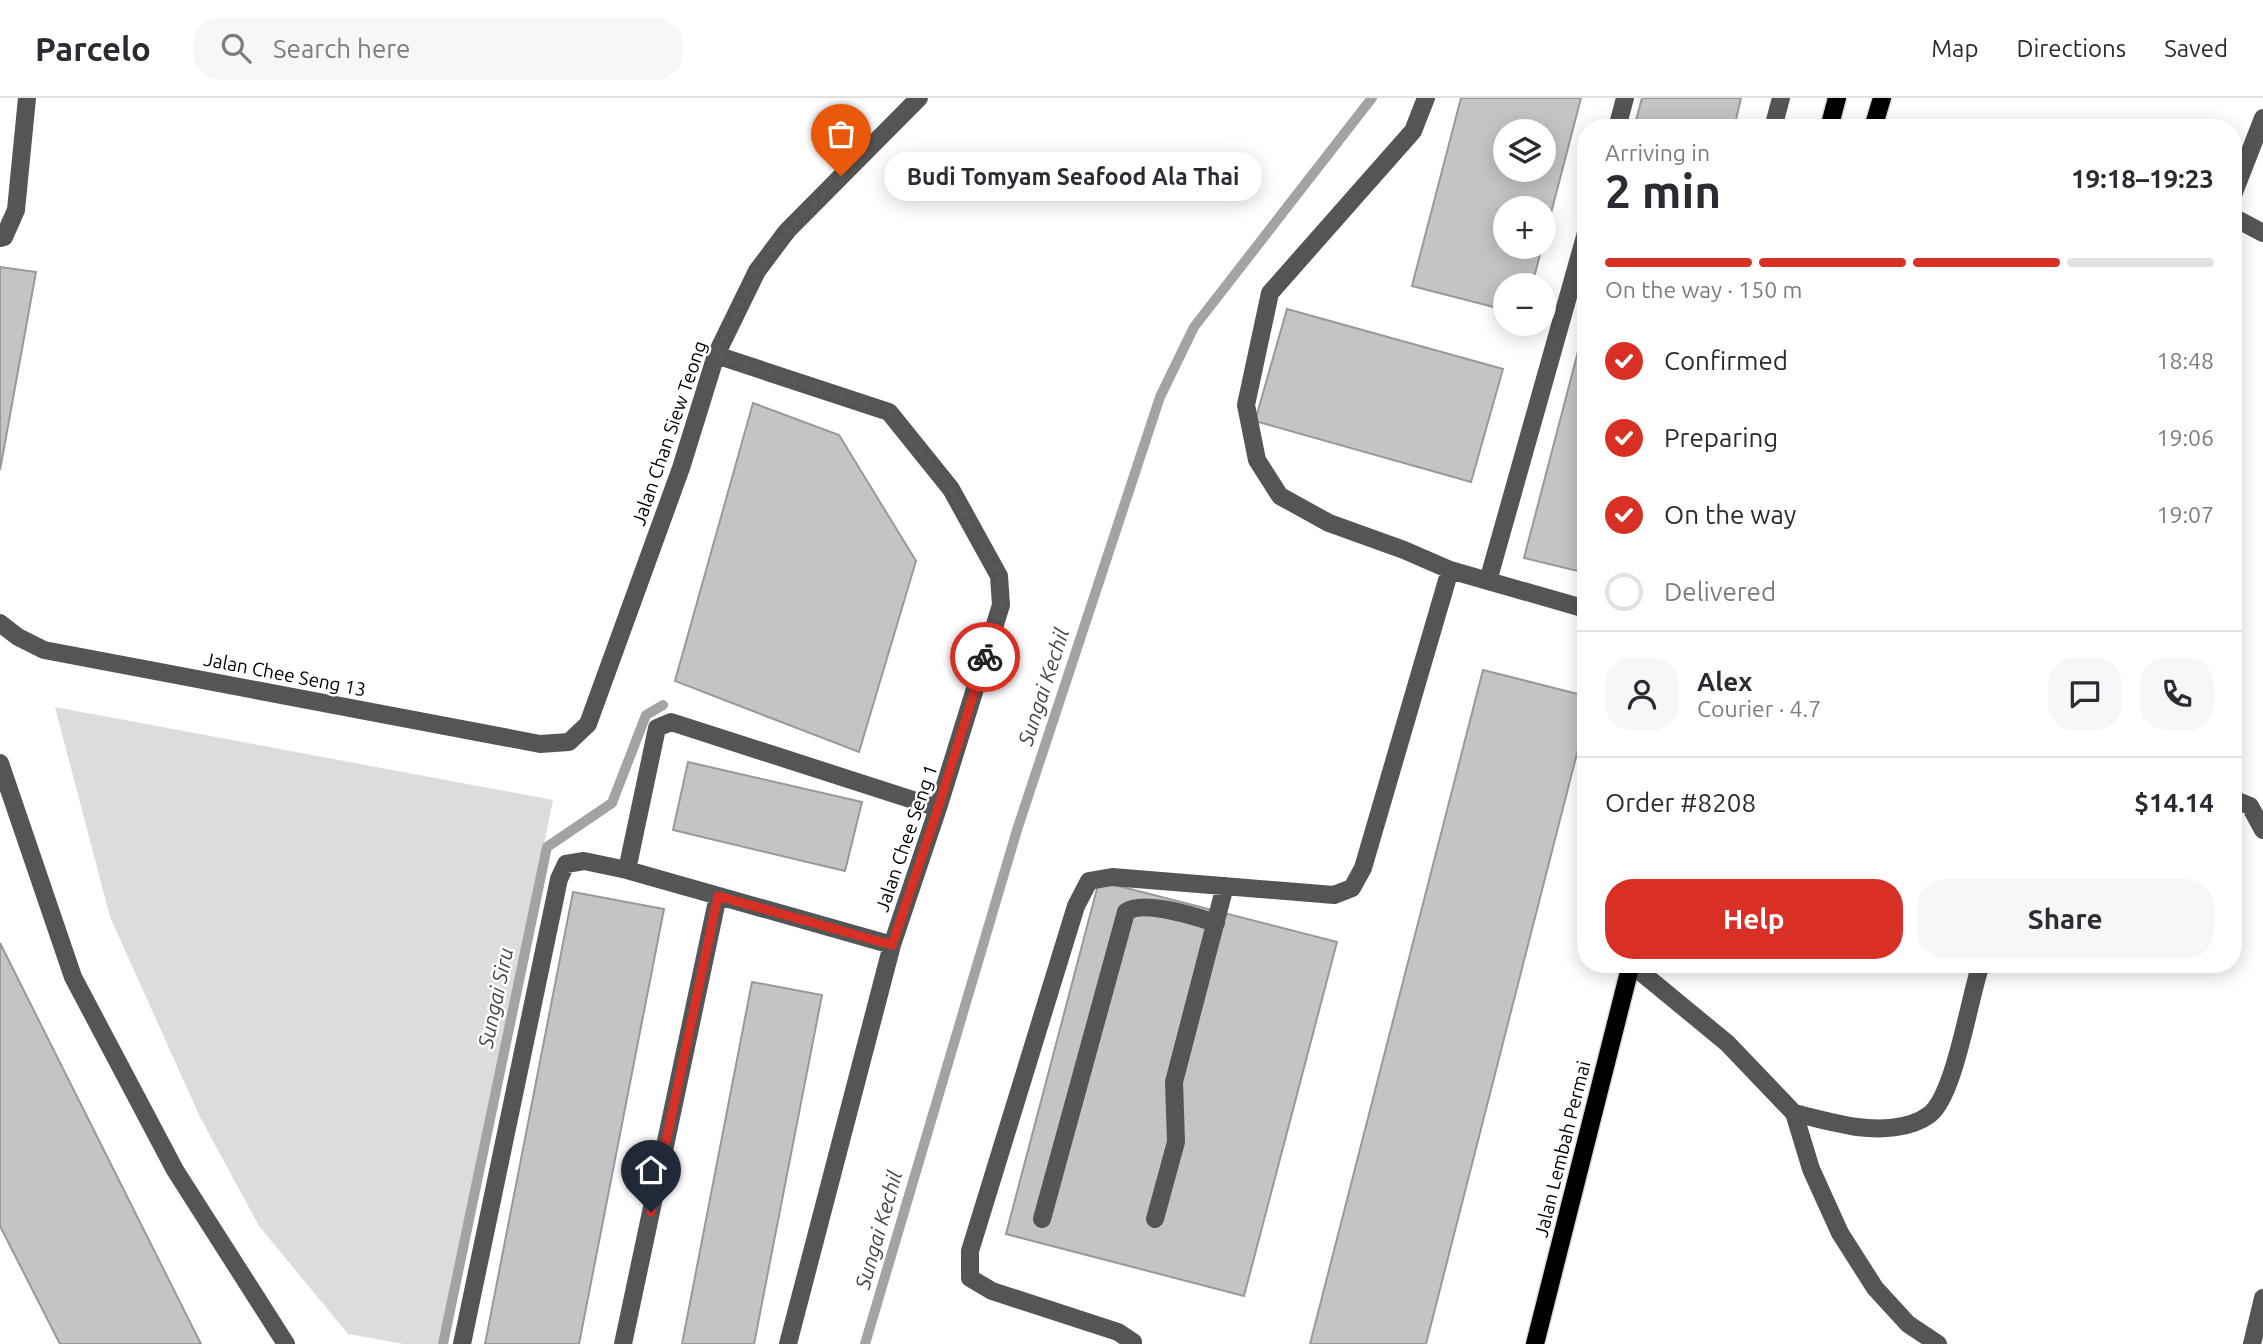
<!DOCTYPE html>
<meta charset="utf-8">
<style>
:root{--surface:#fff;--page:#f7f7f7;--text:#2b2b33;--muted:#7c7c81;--line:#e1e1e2;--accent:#d93025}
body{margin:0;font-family:Ubuntu,sans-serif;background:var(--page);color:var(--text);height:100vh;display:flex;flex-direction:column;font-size:26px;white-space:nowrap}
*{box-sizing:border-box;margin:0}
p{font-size:23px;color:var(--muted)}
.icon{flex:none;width:38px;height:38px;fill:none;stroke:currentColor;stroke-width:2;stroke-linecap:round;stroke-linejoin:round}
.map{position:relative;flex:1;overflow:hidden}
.sheet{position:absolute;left:1577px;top:21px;width:665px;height:854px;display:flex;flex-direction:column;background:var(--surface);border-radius:28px;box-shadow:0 4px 18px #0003}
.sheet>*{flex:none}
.controls{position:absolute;left:1493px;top:21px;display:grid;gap:14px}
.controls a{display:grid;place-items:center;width:63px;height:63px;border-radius:50%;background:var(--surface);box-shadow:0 4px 18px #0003;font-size:35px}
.pin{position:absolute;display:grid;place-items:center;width:60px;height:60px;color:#fff;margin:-72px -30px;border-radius:50% 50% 50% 0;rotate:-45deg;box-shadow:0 0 7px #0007}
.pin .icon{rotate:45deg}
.courier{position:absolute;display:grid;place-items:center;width:70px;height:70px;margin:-35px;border:5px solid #d93025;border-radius:50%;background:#fff;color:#222;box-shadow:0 2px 9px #0007}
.bubble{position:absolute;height:49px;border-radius:24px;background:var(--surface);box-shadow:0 4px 18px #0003;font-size:23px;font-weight:700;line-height:49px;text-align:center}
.headline em{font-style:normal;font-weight:700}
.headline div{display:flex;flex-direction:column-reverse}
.headline{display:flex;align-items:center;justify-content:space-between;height:119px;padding:0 28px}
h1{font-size:46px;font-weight:700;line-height:52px}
.bar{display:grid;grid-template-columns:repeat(4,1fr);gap:10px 7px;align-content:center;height:84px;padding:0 28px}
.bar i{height:9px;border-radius:5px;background:var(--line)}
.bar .active{background:var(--accent)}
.bar p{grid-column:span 4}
.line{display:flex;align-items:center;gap:18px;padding:0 28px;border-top:2px solid var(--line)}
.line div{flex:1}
.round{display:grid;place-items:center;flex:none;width:74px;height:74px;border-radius:28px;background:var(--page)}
ol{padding:0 28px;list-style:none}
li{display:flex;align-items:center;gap:21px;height:77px}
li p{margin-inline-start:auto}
li .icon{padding:7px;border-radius:50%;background:var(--accent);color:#fff;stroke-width:4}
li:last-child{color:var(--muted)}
li i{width:38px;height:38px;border:4px solid var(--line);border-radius:50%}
.action{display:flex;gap:14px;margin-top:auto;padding:14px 28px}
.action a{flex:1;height:80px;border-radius:28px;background:var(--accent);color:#fff;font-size:28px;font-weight:700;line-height:80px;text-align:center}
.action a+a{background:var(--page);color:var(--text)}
header{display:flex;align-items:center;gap:42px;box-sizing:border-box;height:98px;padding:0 35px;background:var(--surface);border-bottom:2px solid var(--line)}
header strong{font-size:33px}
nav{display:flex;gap:38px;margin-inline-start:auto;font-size:24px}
.search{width:490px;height:63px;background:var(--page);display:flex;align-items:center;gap:18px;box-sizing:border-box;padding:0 24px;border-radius:28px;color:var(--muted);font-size:26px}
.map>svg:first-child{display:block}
.green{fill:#dcdcdc}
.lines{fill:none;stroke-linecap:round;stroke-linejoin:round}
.stream{stroke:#a3a3a3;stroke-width:10}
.building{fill:#c4c4c4;stroke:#999;stroke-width:2;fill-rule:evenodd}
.major-casing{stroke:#dbdbdb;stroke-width:21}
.minor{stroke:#555;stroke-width:18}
.major{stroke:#000;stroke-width:18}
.done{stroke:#595959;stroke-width:7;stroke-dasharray:0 12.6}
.route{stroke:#d93025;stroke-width:9}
.labels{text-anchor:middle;stroke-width:5;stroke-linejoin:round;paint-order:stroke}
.street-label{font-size:19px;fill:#000;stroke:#fff}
.water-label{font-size:21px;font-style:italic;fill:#444;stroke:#fff}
</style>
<header>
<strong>Parcelo</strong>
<div class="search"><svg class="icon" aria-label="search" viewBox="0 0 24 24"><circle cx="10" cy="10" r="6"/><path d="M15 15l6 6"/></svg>Search here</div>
<nav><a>Map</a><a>Directions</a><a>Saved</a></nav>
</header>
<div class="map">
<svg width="2263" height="1246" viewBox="0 0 2263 1246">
<rect width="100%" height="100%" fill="#fff"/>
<path class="green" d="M55,609l498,93 -110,544h-39l-56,-10 -89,-108 -59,-109 -90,-200z"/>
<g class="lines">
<path class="stream" d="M443,1246l104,-497 65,-44 34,-88 17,-10
M865,1246l152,-514 143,-433 34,-70 178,-229"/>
</g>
<path class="building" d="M1461,0h120l-37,142v-32h-39v39h37l-10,38h-27v25l-93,-24zM1505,33h39v39h-39z
M1642,0h99l-7,30h-100z
M0,169l36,5 -36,198z
M1287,211l216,60 -32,113 -216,-61z
M1586,223v252l-62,-15z
M753,305l86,32 77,126 -57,191 -184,-71z
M1483,572l103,26v22l-160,626h-116z
M688,664l174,40 -17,69 -172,-41z
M1099,783l238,61 -93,354 -238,-62z
M573,794l91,17 -85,435h-94z
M0,845l201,401h-141l-60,-118z
M752,884l70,13 -68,349h-72z"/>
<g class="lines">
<g class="major-casing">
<path id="major" d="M1829,30l8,-30
M1873,30l9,-30
M1535,1246l96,-380"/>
</g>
<path class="minor" d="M1426,0l-13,33 -143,162 -24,112 11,55 23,36 49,27 75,27 46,20 136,39
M1617,30l8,-30
M1773,30l8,-30
M2233,97l30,-77
M2233,119l30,16
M0,140l4,-1 12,-27 11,-112
M716,257l173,57 62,77 48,87 2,29 -63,203 -46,137 -104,399
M1488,483l98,-348
M0,525l18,14 26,13 470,89 26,5 29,-2 19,-18 93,-256 35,-113 41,-84 30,-40 132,-133
M0,665l73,214 102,193 111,174
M2233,701l17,7 13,24
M627,772l30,-142 14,-6 267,86
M1631,866l96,79 67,70 17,56 29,64 35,55 33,36 30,20
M1794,1015c21,5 42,11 63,14 23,3 53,2 72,-12 26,-19 40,-117 52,-151
M1042,1121l84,-307c17,-13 71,5 90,11
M1155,1121l21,-77 -2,-60 51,-196
M462,1246l97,-465 7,-15 18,-3 43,9 265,75
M623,1246l95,-448
M1133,1246v-2l-15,-10 -126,-41 -22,-13v-27l106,-345 13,-25 23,-4 222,18 18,-7 11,-20 87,-298
M2252,1246l11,-46"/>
<use href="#major" class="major"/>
</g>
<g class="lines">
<path class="done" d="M841,78l-54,54 -30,41 -41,84 173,57 62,77 48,87 2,29 -16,52"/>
<path class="route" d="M651,1114l67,-316 174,49 46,-137 47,-151"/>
</g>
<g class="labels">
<g class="street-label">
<text transform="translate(669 335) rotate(-71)" y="7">Jalan Chan Siew Teong</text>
<text transform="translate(285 576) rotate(11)" y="7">Jalan Chee Seng 13</text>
<text transform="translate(906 740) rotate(-71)" y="7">Jalan Chee Seng 1</text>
<text transform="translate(1562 1051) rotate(-76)" y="7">Jalan Lembah Permai</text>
</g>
<g class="water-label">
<text transform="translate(1044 589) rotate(-72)" y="7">Sungai Kechil</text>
<text transform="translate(496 900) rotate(-78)" y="7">Sungai Siru</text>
<text transform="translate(879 1132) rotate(-74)" y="7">Sungai Kechil</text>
</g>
</g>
</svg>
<div class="controls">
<a><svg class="icon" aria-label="layers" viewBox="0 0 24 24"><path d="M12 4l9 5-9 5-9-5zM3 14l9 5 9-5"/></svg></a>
<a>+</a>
<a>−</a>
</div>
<div class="pin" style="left:841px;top:78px;background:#ea580c"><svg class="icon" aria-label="bag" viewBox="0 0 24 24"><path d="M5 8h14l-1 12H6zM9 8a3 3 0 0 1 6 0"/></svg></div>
<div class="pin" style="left:651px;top:1114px;background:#1f2937"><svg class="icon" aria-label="home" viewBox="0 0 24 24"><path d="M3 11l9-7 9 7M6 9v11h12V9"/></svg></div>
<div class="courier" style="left:985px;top:559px"><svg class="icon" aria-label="bike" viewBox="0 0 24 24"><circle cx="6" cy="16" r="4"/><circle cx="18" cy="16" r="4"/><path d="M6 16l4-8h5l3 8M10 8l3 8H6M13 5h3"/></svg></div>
<div class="bubble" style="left:884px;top:54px;width:378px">Budi Tomyam Seafood Ala Thai</div>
<section class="sheet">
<div class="headline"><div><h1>2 min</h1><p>Arriving in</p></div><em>19:18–19:23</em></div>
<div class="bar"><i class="active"></i><i class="active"></i><i class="active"></i><i></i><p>On the way · 150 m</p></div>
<ol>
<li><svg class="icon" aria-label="check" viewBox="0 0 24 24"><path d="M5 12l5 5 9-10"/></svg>Confirmed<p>18:48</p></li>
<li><svg class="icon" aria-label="check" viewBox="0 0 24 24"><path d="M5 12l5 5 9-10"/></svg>Preparing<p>19:06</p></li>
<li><svg class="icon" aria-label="check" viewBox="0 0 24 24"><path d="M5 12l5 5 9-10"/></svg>On the way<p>19:07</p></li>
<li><i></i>Delivered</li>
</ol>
<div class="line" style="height:126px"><a class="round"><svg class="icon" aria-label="person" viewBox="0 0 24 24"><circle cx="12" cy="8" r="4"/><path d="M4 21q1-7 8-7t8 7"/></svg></a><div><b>Alex</b><p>Courier · 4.7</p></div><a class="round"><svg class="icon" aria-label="chat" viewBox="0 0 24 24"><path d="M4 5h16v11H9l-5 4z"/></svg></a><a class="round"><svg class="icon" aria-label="phone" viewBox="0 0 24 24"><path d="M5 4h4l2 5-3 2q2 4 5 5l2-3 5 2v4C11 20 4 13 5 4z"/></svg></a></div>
<div class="line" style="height:91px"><div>Order #8208</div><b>$14.14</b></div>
<div class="action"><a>Help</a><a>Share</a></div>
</section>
</div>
